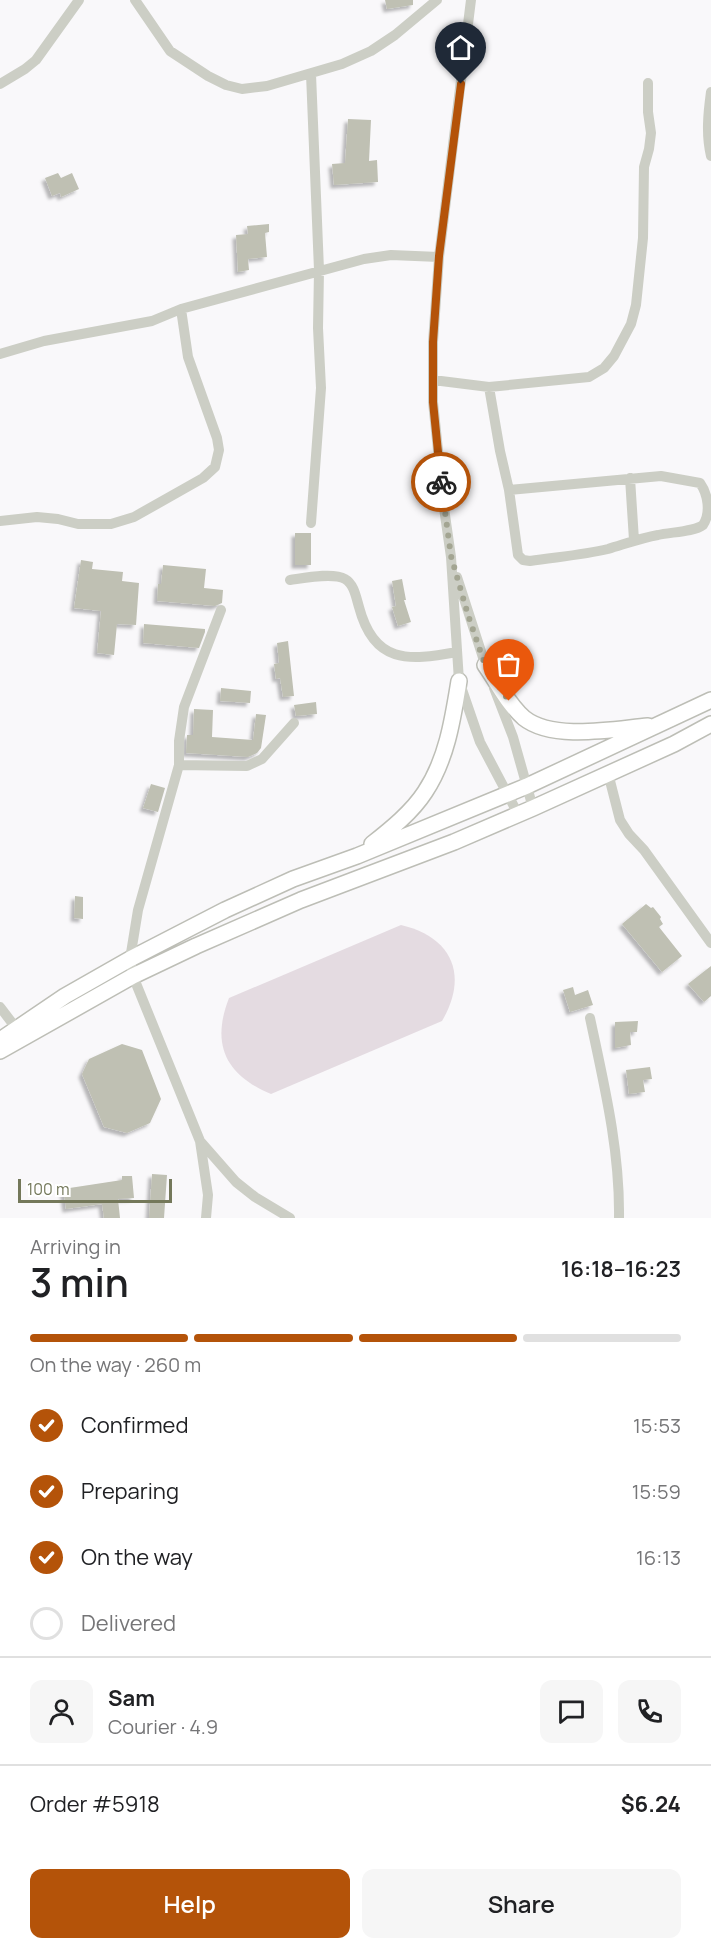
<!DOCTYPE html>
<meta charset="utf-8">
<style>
:root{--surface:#fff;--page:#f6f6f6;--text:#202124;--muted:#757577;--line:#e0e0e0;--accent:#b45309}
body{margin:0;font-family:Manrope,sans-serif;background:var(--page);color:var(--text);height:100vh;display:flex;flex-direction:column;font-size:22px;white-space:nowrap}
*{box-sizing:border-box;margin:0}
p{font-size:20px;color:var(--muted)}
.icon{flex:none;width:33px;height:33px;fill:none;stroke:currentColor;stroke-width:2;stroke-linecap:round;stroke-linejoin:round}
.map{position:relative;height:1218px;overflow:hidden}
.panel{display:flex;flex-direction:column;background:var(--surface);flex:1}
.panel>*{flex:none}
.scale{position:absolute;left:18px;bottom:15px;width:154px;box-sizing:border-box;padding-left:6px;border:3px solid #74785a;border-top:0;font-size:16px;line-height:21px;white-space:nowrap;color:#74785a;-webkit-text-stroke:4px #fff;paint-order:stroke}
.pin{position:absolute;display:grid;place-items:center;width:51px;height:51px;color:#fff;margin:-62px -26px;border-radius:50% 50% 50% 0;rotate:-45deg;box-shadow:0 0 6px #0007}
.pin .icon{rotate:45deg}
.courier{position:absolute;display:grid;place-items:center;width:60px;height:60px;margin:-30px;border:4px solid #b45309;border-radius:50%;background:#fff;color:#222;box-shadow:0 2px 8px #0007}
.summary em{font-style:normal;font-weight:600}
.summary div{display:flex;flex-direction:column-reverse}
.summary{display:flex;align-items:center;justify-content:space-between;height:102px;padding:0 30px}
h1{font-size:39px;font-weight:600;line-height:45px}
.bar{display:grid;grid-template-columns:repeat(4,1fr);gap:9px 6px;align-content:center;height:72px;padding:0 30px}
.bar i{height:8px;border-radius:4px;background:var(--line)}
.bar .active{background:var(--accent)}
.bar p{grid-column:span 4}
.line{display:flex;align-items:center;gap:15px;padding:0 30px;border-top:2px solid var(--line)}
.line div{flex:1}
.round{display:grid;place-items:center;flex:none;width:63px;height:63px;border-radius:12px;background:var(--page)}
ol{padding:0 30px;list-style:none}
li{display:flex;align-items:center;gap:18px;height:66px}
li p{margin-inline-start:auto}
li .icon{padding:6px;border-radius:50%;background:var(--accent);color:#fff;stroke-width:4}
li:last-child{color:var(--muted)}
li i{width:33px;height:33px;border:3px solid var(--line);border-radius:50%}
.action{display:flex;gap:12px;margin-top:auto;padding:12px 30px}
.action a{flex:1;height:69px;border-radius:12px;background:var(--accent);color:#fff;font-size:24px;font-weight:600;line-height:69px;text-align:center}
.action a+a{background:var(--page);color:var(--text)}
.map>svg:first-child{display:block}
.green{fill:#e4dbe1}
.building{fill:#bfc0b3;filter:url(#shadow)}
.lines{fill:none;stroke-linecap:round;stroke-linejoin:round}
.highway-casing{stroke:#bdbeb6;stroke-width:18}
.minor{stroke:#cccec5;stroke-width:10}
.highway{stroke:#fff;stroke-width:15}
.done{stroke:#a3a592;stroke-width:6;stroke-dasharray:0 10.8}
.route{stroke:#b45309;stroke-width:8}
</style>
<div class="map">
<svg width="711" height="1218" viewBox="0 0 711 1218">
<defs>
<filter id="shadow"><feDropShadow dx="-3.5" dy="3.5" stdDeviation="1.5" flood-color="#0004"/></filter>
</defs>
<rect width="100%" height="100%" fill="#f9f8fa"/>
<path class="green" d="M401,925c51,12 68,50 41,96l-171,73c-46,-19 -60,-50 -42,-96z"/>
<path class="building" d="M385,0h28v5l-26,4z
M348,119l23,1 -2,41 8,-1 1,22 -44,3 -2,-21 13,-1z
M58,173l3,5 11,-5 7,16 -18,8 -1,-4 -8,3 -7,-18z
M269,224v8l-4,1 2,24 -19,2 1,11 -11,2 -2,-37 12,-1 -1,-8z
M295,533h16v32h-16z
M81,560l12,2 -1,7 31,3 -1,9 17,2 -3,42 -19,-1 -3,31 -17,-2 4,-42 -27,-3z
M163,565l43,4 -2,19 19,2 -1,13 -7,3 -58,-5 1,-17h3z
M402,579l4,21h-2l7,22 -13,4 -6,-19 4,-1 -4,-25z
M144,624l61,5v3l-6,16 -56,-5z
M288,641l6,55 -11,1 -3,-19 -4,1 -2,-15 5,-1 -2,-20z
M221,688l30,3 -1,12 -30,-2z
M316,702l1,12 -21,2 -2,-11z
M194,709l19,1 -1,27 41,3 3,-26 10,1 -5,33 -4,5 -9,4 -62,-4 1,-18h6z
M151,784l14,4 -7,24 -15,-4z
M75,896l8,1v22l-9,-1z
M646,904l5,4 2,-1 8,10 -1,2 3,5 -4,3 23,29 -20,16 -40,-48z
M711,966v30l-7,6 -16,-18z
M573,987l2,8 13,-5 5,15 -23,7 -7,-22z
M638,1021l-1,11h-7l1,13 -16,3v-26z
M122,1044l20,6 19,49 -11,24 -23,10 -23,-6 -22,-53 7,-15z
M650,1067l2,12 -9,1 2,12 -16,2 -3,-24z
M152,1174l15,1 -3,43h-15z
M122,1176h10l2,22 -16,1 2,19h-16l-2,-14 -36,5 -3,-20 59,-9z"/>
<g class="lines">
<g class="highway-casing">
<path id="highway" d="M485,665c12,17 23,39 39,53 29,23 90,11 124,8
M372,844c19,-15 40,-32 53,-52 22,-33 28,-74 34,-111
M0,1040l65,-44 65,-37 95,-49 68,-31 64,-23 170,-70 184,-86
M0,1051l133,-75 63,-30 105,-46 153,-58 79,-34 141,-64 37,-20"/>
</g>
<path class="minor" d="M135,0l35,51 38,25 18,9 16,4 25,-3 75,-22 29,-13 24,-16 42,-35
M471,0l-32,257 -6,85v60l11,106 7,49 8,124 21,61 38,72
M311,74l8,196 -1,58 3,60 -10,135
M0,84l25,-15 11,-9 43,-60
M711,92c-3,22 -5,43 0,64
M0,354l44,-13 108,-20 29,-12 183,-50 27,-4 48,2
M433,380l56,7 100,-10 15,-9 10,-12 17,-32 5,-19 7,-67 1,-71 5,-18 2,-16 -3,-21v-29
M489,387l11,64 9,39 152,-14 39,7c8,11 11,30 3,42 -9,7 -33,7 -45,10 -17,3 -33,9 -50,14 -25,6 -52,8 -78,12l-7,-1 -5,-5 -9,-65
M630,478l4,62
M0,521l37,-4 21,2 20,5h33l23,-7 69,-39 12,-11 4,-17 -2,-12 -29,-81 -7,-48
M457,577l30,93
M290,580c14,-2 43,-8 55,-1 9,5 11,18 14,28 15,57 49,54 98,45
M494,688l19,49 20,71
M179,765v-24l5,-34 37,-97
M608,773l12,47 9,14 15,16 67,93
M0,1007l16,21
M590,1018c14,66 30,132 29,200
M200,1141l8,54 -2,23
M290,1218l-35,-21 -19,-15 -36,-41 -67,-165 -3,-17 8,-49 41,-145 68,1 15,-7 32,-36"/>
<use href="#highway" class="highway"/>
</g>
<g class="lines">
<path class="done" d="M441,482l10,74 17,59 17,50 24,36"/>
<path class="route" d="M441,482l-8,-80v-60l6,-86 22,-172"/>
</g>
</svg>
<div class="scale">100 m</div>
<div class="pin" style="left:509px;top:701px;background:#ea580c"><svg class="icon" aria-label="bag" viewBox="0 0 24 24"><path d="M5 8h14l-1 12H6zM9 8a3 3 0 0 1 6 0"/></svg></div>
<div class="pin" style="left:461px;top:84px;background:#1f2937"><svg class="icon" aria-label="home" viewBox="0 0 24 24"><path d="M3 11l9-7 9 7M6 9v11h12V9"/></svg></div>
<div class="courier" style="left:441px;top:482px"><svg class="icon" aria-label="bike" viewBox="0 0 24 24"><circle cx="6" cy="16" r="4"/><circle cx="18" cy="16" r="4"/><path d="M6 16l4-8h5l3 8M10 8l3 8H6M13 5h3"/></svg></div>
</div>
<section class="panel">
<div class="summary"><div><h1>3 min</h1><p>Arriving in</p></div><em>16:18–16:23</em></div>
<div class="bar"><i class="active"></i><i class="active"></i><i class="active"></i><i></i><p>On the way · 260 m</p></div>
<ol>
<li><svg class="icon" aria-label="check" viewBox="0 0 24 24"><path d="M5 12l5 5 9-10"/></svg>Confirmed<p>15:53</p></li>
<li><svg class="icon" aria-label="check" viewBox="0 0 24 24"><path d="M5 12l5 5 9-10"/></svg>Preparing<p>15:59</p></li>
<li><svg class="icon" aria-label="check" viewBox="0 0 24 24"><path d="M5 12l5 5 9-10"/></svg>On the way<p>16:13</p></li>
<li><i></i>Delivered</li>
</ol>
<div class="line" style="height:108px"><a class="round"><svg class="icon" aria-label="person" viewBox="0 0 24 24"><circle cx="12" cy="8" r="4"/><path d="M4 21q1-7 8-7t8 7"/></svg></a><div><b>Sam</b><p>Courier · 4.9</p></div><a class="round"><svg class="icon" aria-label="chat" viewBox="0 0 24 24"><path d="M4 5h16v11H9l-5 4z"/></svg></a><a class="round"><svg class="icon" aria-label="phone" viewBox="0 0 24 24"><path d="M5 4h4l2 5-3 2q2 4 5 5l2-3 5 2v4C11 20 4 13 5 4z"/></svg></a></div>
<div class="line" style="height:78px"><div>Order #5918</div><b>$6.24</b></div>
<div class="action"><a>Help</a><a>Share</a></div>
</section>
